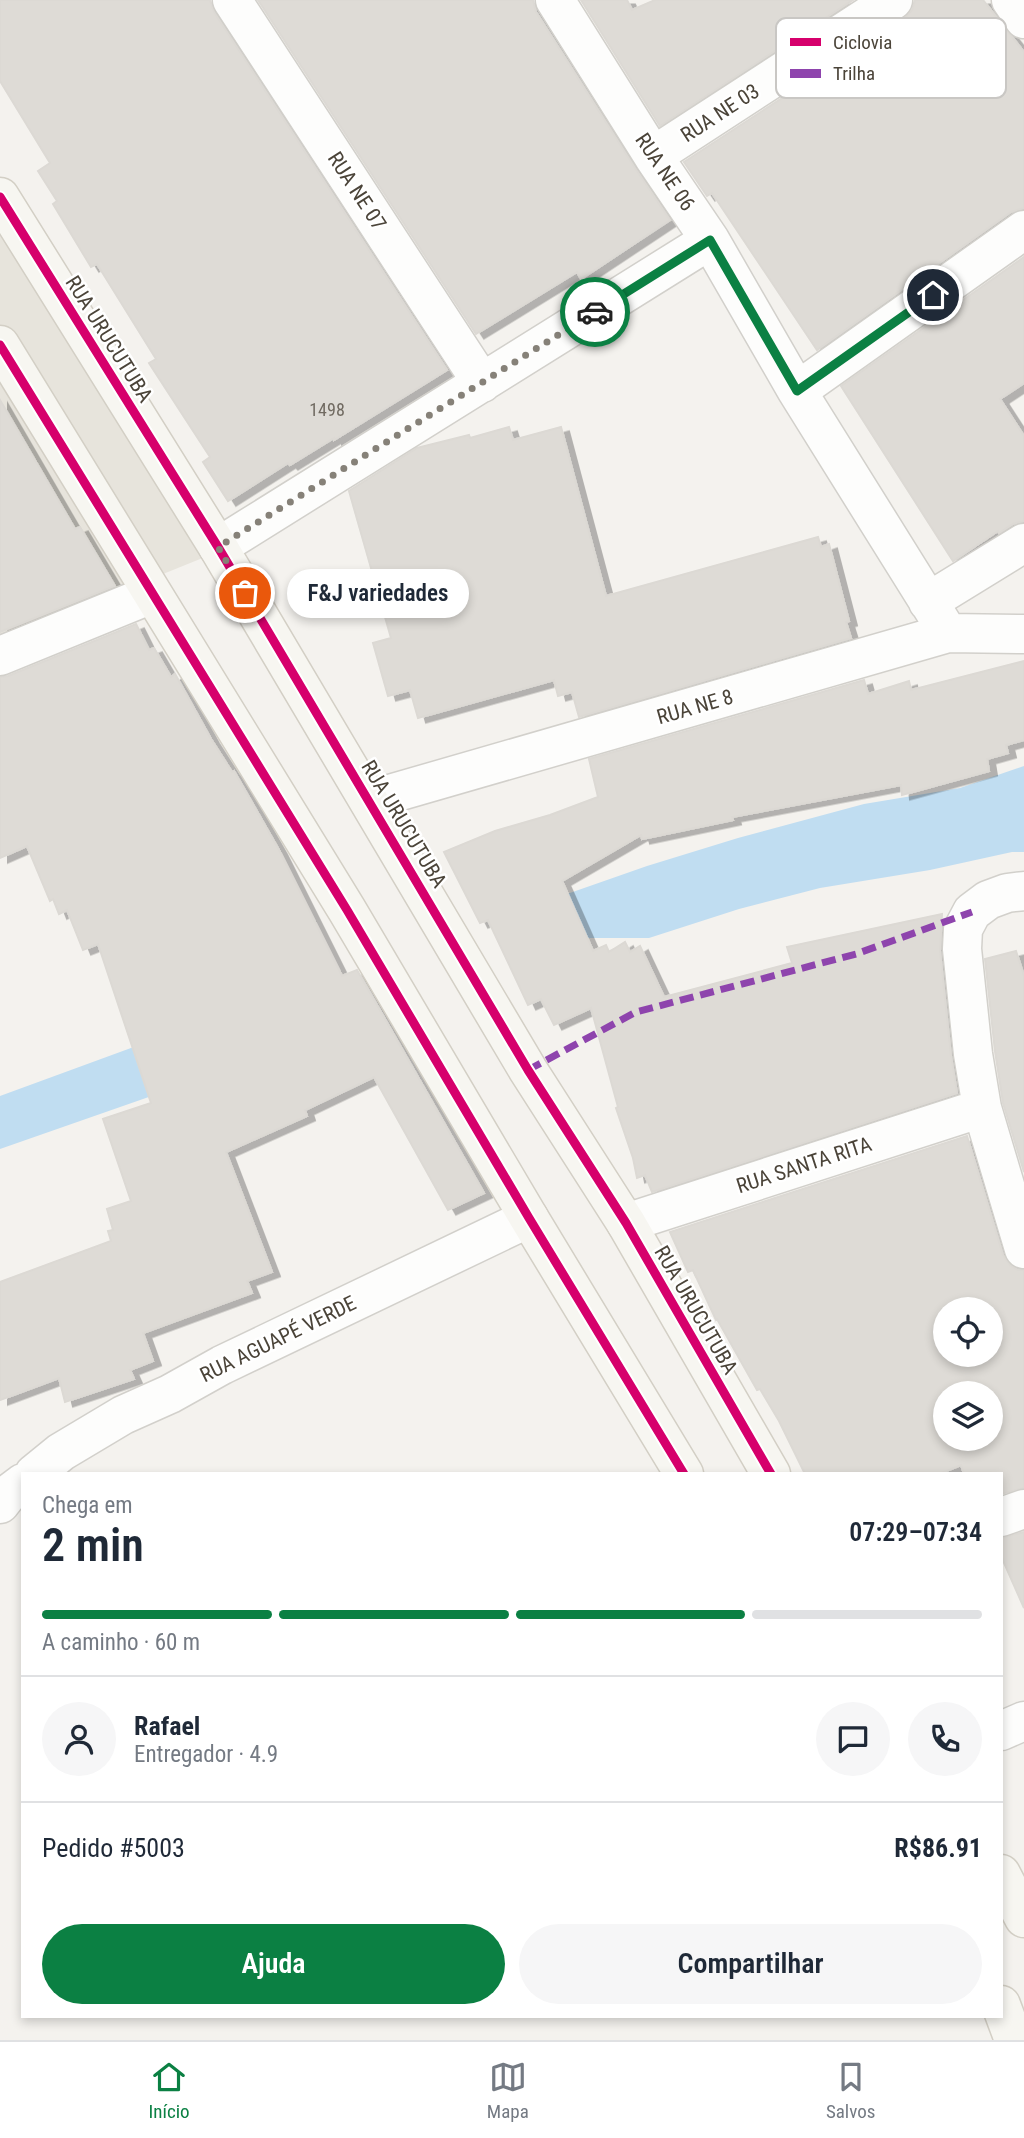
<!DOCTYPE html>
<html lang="pt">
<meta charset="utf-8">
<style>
:root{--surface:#fff;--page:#f6f6f7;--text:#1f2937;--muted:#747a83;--line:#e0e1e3;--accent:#0b8043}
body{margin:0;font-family:"Roboto Condensed",sans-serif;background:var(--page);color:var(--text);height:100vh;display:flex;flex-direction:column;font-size:26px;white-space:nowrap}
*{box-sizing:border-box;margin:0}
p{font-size:23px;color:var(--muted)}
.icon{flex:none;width:38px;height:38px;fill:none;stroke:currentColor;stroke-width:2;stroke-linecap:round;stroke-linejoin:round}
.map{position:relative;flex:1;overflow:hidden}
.side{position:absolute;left:21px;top:1472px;width:982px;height:546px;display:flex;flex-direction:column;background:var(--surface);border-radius:0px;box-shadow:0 4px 10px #0003}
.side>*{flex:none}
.controls{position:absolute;left:933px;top:1297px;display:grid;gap:14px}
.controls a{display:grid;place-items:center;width:70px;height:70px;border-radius:50%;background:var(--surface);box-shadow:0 4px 10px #0003;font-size:35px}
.pin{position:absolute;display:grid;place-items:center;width:60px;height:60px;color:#fff;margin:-30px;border:4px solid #fff;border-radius:50%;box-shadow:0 2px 7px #0007}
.courier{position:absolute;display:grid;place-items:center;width:70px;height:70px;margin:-35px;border:5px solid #0b8043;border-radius:50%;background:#fff;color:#222;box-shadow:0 2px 9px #0007}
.bubble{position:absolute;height:49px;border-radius:24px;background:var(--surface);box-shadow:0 4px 10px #0003;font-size:23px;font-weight:600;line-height:49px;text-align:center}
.summary em{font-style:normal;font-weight:600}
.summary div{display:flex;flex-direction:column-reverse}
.summary{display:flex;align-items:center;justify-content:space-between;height:119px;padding:0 21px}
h1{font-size:46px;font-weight:600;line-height:52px}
.bar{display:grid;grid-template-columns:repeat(4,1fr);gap:10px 7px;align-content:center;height:84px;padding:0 21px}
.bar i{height:9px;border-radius:5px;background:var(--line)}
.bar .current{background:var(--accent)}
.bar p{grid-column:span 4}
.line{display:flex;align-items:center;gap:18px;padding:0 21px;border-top:2px solid var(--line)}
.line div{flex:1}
.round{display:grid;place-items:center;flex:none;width:74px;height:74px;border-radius:37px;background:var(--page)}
.button{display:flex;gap:14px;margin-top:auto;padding:14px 21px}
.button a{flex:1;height:80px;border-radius:42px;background:var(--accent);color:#fff;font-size:28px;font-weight:600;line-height:80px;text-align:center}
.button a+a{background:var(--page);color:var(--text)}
.tab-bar{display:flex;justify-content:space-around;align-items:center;height:98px;border-top:2px solid var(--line);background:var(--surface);font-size:19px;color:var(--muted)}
.tab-bar a{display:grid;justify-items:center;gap:4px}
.tab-bar .current{color:var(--accent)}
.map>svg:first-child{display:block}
.residential{fill:#e7e4dc}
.water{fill:#c0ddf1}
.building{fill:#dedbd6;stroke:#dcd9d4;stroke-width:2;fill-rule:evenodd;filter:url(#shadow)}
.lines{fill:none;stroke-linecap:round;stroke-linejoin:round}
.street-casing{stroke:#d2d0cb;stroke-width:41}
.secondary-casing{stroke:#d3cfc5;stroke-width:41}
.street{stroke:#fdfdfc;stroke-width:38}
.secondary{stroke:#f7f6f1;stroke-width:38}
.quiet{stroke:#8e44ad;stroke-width:7;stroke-dasharray:14 7;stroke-linecap:butt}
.cycleway-casing{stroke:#fff;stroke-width:13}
.cycleway{stroke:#d6006c;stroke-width:9}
.done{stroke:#868178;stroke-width:7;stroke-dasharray:0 12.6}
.route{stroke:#0b8043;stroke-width:9}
.labels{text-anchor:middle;stroke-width:5;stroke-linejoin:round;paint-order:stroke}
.number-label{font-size:18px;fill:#706a61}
.street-label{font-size:21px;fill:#4b4439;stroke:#fff}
.key{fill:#fff;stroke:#c9c7c4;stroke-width:2}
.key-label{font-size:19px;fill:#4b4439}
</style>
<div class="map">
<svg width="1024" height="2040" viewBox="0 0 1024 2040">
<defs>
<filter id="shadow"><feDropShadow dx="8" dy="4.5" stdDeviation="0" flood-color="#0004"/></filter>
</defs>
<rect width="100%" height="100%" fill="#f4f2ee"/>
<path class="residential" d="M0,216l210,339 -210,85z"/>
<path class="water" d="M1024,766v86h-12l-82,18 -110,18 -81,21 -90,29h-69l-33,-37 100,-35 91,-28 126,-34 96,-16z
M251,1004l12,53 -263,92v-53z"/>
<path class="building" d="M0,0h210l4,12 233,358 -113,70v-2l-44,27 -2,-2 -60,38 -25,-39 7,-5 -61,-94 7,-4 -59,-95 -6,3 -38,-63 4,-3 -19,-30 12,-8 -50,-82z
M258,0h275l3,12 99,156 35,52 -89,59 -4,-7 -101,62z
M581,0h46l5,10 23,-10h198l-193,126z
M915,0h68l41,52v156l-13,4 -194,138 -105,-157 -5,3 -23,-34 221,-144 7,-8z
M1024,257v126l-24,16 24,37v85l-11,3 -14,9 -1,-2 -45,30 -112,-175z
M0,400l75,129 5,-2 35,59 -115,46z
M509,427l4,13 48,-13 45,169 212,-59 3,10 8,-3 20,77 -3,1 5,16 -272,79 -7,-25 -14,4 -4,-16 -136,38 -8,-28 -22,6 -15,-53 18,-5 -42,-147 68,-43 52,-13 1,3z
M136,624l13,26 5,-2 17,29 4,-3 36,65 21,33 2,-1 45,79 63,126 15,-6 127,223 -36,17 -74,-133 -69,33 2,6 -81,36 46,120 -25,9 5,12 -109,40 10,28 -23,9 4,9 -69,23 -6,-24 -59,22v-118l111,-41 -3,-10 5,-1 -6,-21 24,-8 -28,-82 48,-16 -53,-159 -15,6 -16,-40 -8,4 -6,-15 -3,2 -23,-55 -27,12v-181l8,-1z
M1024,661v79l-18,5 2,8 -21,6 2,12 -87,24 -1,-10 -169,32 1,3 -91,19 -1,-4 -79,46 31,70 13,-6 3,7 16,-10 5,10 10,-6 24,51 128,-34 -5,-16 155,-33 -2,37 11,105 6,37 -305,99 -7,-17 -8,3 -4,-20 -17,-50 2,-1 -27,-99 -37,17 -13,-26 -13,6 -40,-85 -8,3 -36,-71 51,-21 55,-16 48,-18 -9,-38 275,-79 4,14 41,-13 2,9z
M1016,951l8,25v196l-21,-69 -8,-52 -10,-92z
M967,1136l36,119 7,10 8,5h6v218l-23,6v-20h-37l-3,-9 -22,9h-134l-26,-53 -19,-32 -3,1 -40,-71 -1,1 -23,-50 -5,2 -18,-40zM945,1309h45v45h-45zM945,1393h45v45h-45z
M1024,1532v76l-23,-52v-18z"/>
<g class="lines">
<g class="street-casing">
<path id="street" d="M232,0l250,383
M555,0l98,156 57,84 87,151 151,242
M1011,0l13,19
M653,156l240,-156
M797,391l227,-161
M218,547l492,-307
M928,602l96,-59
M0,656l152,-62
M369,800l579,-167 76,1
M1024,891l-17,2 -19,7 -16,12 -9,17 -1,20 11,105 9,54 42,141
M626,1223l356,-115
M34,1474l27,-22 62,-37 47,-21 52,-29 307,-147
M0,1504l7,-9 16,-12
M1001,1517l23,-8
M1001,1731l23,-10"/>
</g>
<g class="secondary-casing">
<path id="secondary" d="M0,197l218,350 310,523 98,153 145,251
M0,345l347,565 182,308 155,256
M1001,1874l23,44
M1001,2005l13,35"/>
</g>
<use href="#street" class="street"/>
<use href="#secondary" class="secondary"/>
<path class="quiet" d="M528,1070l108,-58 220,-58 116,-42"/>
<g class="cycleway-casing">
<path id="cycleway" d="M0,197l218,350 310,523 98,153 145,251
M0,345l347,565 182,308 155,256"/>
</g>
<use href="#cycleway" class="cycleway"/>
</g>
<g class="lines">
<path class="done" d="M245,593l-27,-46 377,-235"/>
<path class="route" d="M595,312l115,-72 87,151 136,-96"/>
</g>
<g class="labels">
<g class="number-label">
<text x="327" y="416">1498</text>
</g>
<g class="street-label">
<text transform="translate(720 113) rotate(-33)" y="7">RUA NE 03</text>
<text transform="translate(665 172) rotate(56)" y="7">RUA NE 06</text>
<text transform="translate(357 191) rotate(57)" y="7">RUA NE 07</text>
<text transform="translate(109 339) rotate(58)" y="7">RUA URUCUTUBA</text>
<text transform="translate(695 707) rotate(-16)" y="7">RUA NE 8</text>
<text transform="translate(404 824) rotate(59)" y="7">RUA URUCUTUBA</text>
<text transform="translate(804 1165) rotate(-18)" y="7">RUA SANTA RITA</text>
<text transform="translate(696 1310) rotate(60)" y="7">RUA URUCUTUBA</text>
<text transform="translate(278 1339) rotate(-26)" y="7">RUA AGUAPÉ VERDE</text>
</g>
</g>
<rect x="776" y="18" width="230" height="80" rx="10" class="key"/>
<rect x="790" y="38" width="31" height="8" fill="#d6006c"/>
<rect x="790" y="69" width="31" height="9" fill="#8e44ad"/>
<g class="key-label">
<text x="833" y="49">Ciclovia</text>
<text x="833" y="80">Trilha</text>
</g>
</svg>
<div class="controls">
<a><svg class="icon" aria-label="locate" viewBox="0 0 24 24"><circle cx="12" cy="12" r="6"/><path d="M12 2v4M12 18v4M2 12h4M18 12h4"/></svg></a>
<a><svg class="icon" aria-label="layers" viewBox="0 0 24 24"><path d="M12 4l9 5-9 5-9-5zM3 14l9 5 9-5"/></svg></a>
</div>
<div class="pin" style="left:245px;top:593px;background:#ea580c"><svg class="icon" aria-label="bag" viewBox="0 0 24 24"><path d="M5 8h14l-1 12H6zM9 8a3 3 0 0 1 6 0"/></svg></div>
<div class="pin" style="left:933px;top:295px;background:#1f2937"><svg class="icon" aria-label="home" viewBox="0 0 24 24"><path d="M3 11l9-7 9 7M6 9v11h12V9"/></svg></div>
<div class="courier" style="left:595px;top:312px"><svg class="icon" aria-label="car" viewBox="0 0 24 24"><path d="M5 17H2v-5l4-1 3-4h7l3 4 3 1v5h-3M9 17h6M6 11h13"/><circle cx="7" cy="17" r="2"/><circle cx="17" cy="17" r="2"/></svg></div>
<div class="bubble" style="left:287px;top:569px;width:182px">F&amp;J variedades</div>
<section class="side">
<div class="summary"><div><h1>2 min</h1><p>Chega em</p></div><em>07:29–07:34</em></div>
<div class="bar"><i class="current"></i><i class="current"></i><i class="current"></i><i></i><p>A caminho · 60 m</p></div>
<div class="line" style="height:126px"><a class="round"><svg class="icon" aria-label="person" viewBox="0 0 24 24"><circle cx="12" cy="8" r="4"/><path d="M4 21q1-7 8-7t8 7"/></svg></a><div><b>Rafael</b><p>Entregador · 4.9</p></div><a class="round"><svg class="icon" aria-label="chat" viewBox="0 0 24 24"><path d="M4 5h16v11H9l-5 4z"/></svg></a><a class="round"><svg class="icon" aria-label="phone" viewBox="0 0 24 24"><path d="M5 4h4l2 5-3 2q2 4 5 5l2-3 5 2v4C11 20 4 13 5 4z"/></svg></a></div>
<div class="line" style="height:91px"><div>Pedido #5003</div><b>R$86.91</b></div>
<div class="button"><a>Ajuda</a><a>Compartilhar</a></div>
</section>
</div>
<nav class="tab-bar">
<a class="current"><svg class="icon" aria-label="home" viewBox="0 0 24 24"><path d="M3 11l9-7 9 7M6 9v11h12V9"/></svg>Início</a>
<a><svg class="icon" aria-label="map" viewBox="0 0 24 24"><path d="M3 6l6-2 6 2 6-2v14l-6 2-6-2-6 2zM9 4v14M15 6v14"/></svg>Mapa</a>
<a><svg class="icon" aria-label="saved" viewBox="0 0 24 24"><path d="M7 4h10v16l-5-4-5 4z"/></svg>Salvos</a>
</nav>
